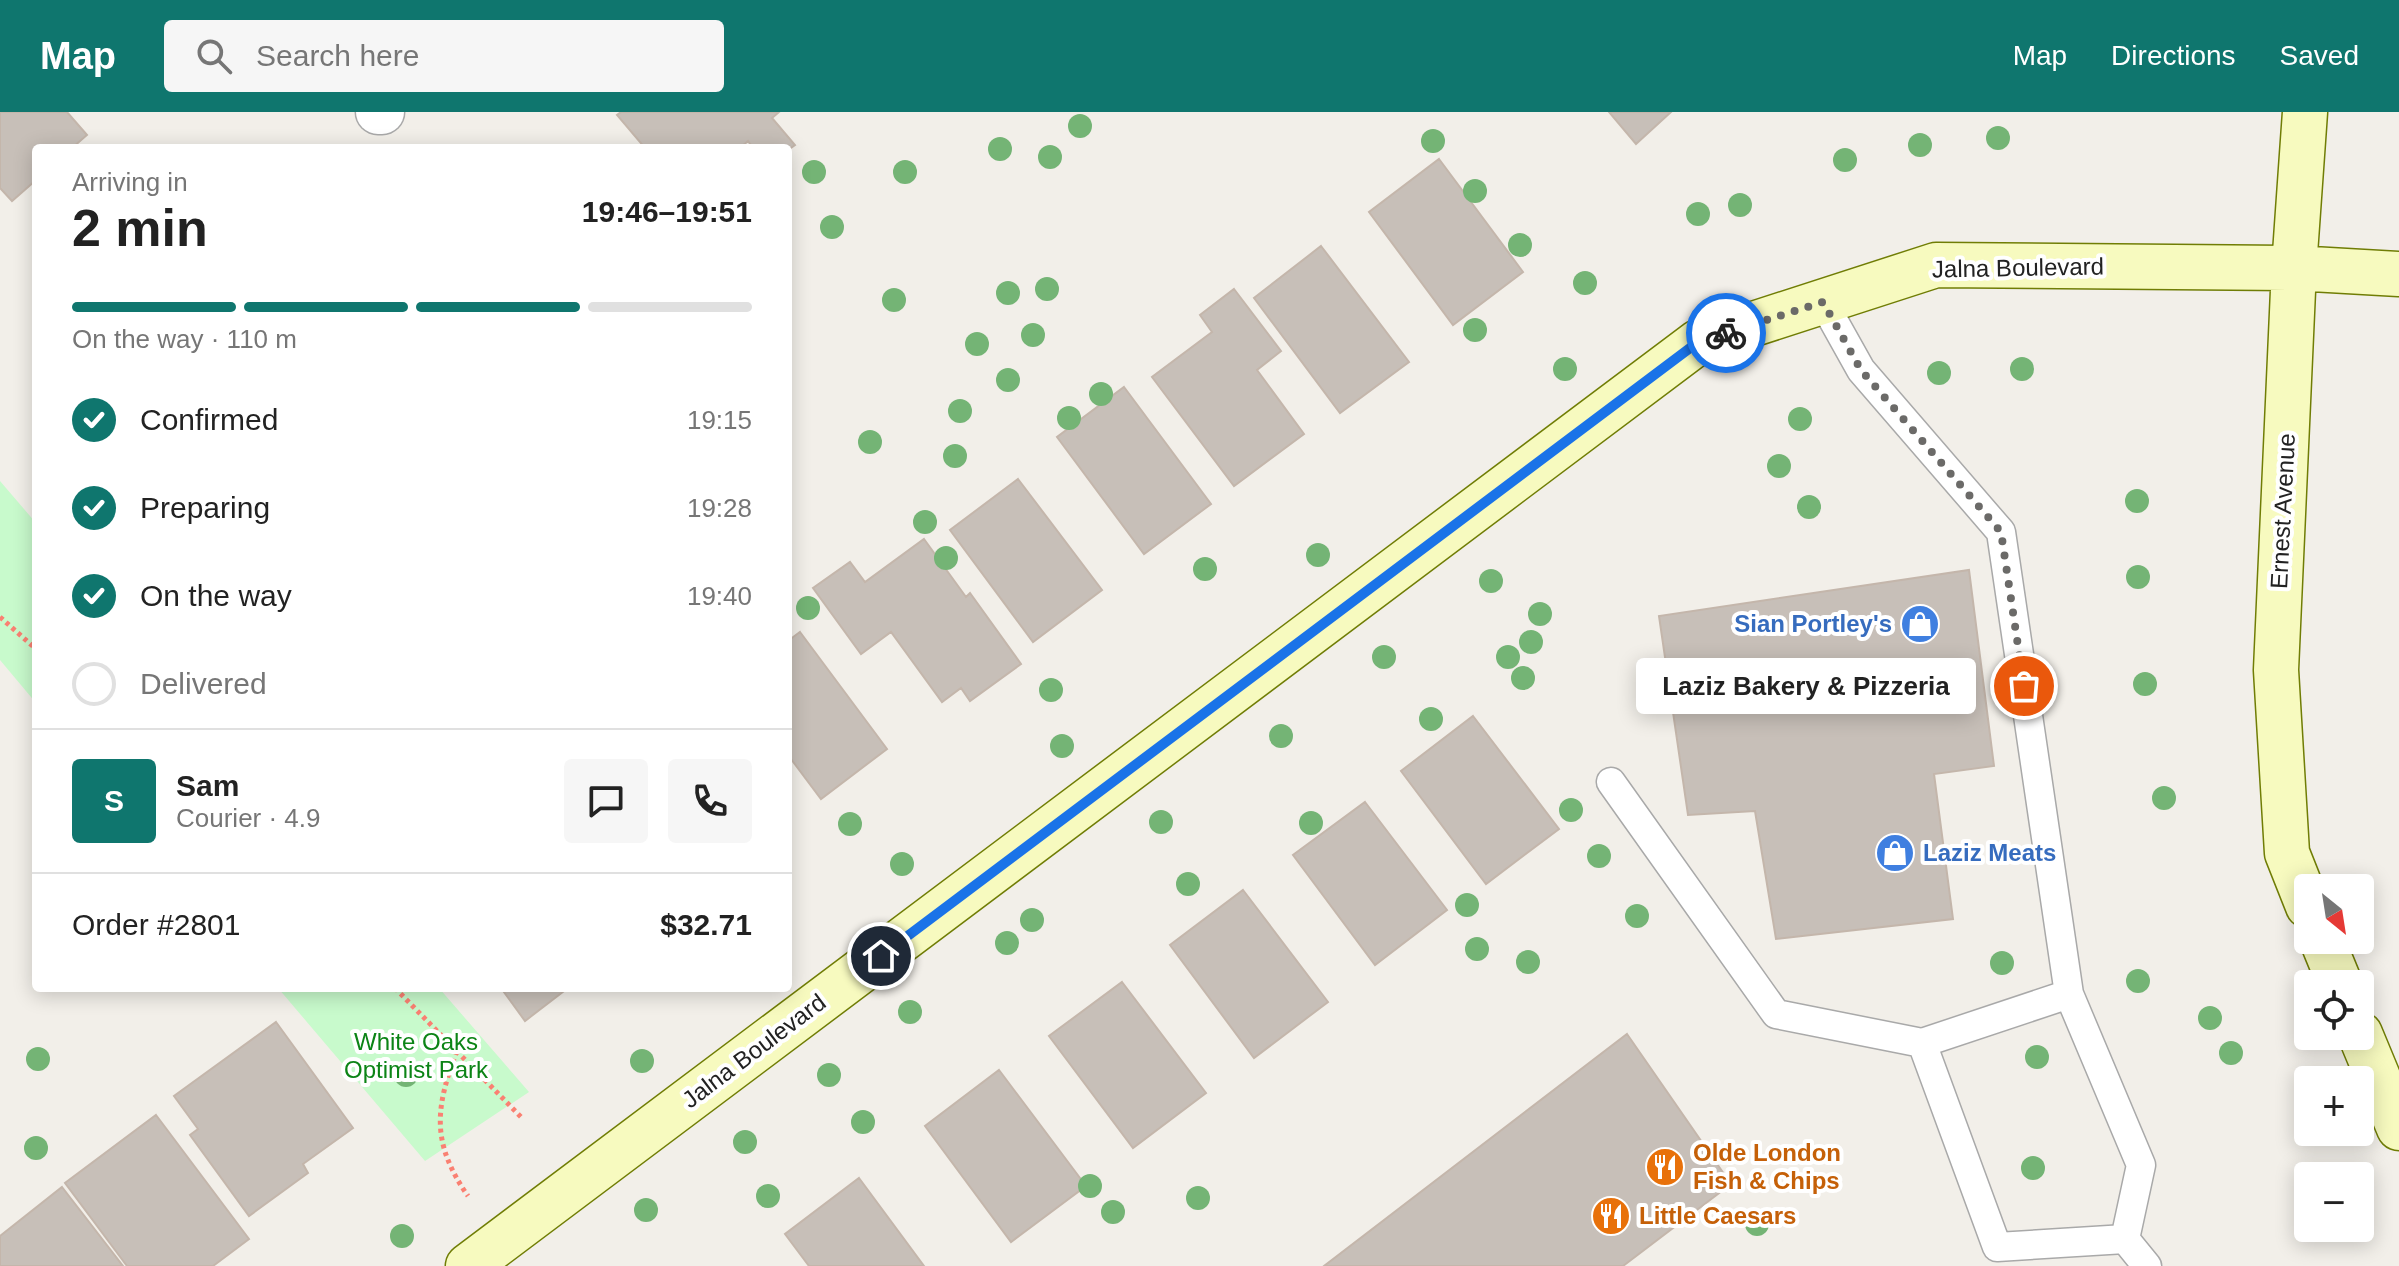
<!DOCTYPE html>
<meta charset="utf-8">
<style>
:root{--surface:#fff;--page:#f6f6f6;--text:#222;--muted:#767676;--line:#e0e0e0;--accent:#0f766e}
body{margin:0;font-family:Arial,sans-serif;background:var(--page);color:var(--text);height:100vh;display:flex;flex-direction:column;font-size:30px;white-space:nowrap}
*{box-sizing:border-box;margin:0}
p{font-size:26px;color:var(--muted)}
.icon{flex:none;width:44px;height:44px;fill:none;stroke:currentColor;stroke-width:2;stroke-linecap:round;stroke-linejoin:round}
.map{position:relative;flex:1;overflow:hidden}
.drawer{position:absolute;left:32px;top:32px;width:760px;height:848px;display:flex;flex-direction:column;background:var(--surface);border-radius:8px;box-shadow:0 4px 20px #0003}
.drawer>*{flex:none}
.needle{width:52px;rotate:150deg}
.tools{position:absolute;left:2294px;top:762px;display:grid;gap:16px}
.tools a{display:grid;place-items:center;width:80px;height:80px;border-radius:8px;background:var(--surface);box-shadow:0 4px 20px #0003;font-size:40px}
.pin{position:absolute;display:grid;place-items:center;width:68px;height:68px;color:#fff;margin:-34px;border:4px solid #fff;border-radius:50%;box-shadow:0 2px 8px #0007}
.courier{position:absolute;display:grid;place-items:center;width:80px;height:80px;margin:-40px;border:6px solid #1a73e8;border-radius:50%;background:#fff;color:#222;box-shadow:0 2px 10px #0007}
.bubble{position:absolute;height:56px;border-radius:8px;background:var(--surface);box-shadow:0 4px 20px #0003;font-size:26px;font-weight:800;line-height:56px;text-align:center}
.head em{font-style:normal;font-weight:800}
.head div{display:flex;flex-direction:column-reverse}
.head{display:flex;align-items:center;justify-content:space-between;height:136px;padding:0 40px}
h1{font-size:52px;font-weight:800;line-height:60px}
.bar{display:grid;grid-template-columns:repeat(4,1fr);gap:12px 8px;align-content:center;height:96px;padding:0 40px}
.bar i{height:10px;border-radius:6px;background:var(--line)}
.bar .on{background:var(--accent)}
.bar p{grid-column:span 4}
.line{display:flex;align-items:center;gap:20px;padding:0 40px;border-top:2px solid var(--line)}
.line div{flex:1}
.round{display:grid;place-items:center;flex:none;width:84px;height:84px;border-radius:8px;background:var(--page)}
ol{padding:0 40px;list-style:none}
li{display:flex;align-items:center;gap:24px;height:88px}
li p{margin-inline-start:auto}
li .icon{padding:8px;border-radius:50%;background:var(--accent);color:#fff;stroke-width:4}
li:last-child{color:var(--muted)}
li i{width:44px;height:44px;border:4px solid var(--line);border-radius:50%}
header{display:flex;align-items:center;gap:48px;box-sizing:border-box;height:112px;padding:0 40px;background:var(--accent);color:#fff}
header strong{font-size:38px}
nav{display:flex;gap:44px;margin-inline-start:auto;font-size:28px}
.search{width:560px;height:72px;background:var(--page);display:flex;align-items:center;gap:20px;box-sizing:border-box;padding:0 28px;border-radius:8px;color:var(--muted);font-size:30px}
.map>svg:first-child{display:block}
.park{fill:#c8facc}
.building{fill:#c7bfb8;stroke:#c4b6ab;stroke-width:2}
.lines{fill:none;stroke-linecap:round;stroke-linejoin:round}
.lane-casing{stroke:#a9a9a9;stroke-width:31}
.street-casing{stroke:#a9a9a9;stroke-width:47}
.secondary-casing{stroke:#707d05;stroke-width:47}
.path{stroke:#fa8072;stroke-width:5;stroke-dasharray:4 4;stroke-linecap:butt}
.lane{stroke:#fff;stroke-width:28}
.street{stroke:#fff;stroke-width:44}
.secondary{stroke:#f7fabf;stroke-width:44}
.tree{fill:#74b475}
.done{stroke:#6b6a68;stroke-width:8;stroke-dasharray:0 14.4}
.route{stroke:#1a73e8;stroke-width:10}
.labels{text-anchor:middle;stroke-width:8;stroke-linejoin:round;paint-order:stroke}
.street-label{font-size:24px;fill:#222;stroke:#fff}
.shop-label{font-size:24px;font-weight:bold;fill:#366cbe;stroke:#fff;text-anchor:end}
.park-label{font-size:24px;fill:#0c8416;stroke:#fff}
.food-label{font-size:24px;font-weight:bold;fill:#c56008;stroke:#fff;text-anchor:start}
</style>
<header>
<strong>Map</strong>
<div class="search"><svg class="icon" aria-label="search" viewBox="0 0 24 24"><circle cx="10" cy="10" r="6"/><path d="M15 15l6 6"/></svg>Search here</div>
<nav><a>Map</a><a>Directions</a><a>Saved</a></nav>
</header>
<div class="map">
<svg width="2399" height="1154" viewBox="0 0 2399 1154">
<rect width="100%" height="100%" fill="#f2efe9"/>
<path class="park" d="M0,369l36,42v180l-36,-43z
M278,876h161l90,104 -104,69z"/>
<path class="building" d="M0,0h67l20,23 -15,13h-36v32l-24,21 -12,-13z
M621,0h158l-7,6 23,27 -7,5 -35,-2 -5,-7 -8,7h-95l-28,-33z
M1609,0h62l-35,32z
M1439,47l84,113 -70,53 -84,-113z
M1321,134l88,116 -69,51 -86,-115z
M1234,177l47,62 -24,19 47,64 -70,52 -82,-109 60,-45 -12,-17z
M1124,275l87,117 -67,50 -87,-117z
M1018,367l84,111 -69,52 -83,-112z
M924,427l42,58 4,-4 51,71 -51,37 -9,-13 -19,14 -51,-70 -30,22 -48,-66 37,-26 15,20z
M1969,458l25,196 -60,8 19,145 -177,20 -21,-128 -67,4 -29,-199z
M800,520l87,117 -66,50 -33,-44v-114z
M1473,604l86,113 -73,55 -85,-113z
M1365,690l82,108 -72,55 -82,-110z
M1243,778l85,112 -74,56 -84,-113z
M1122,870l84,111 -73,55 -84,-112z
M501,876h67l-43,33z
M276,910l77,106 -50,36 5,9 -59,43 -59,-81 8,-6 -24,-33z
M1627,922l104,150 -108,82h-299z
M999,958l87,116 -75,56 -86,-116z
M156,1003l93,124 -36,27h-86l-62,-83z
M859,1066l65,88h-115l-24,-32z
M62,1075l61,79h-123v-30z"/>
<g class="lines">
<g class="lane-casing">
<path id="lane" d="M1823,190l38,68 140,162 68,462 72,171 -16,74 22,27
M1611,670l165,232 146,29
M2069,882l-147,49 75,204 128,-8"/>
</g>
<g class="street-casing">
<path id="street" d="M378,0h4"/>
</g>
<g class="secondary-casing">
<path id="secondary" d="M2305,0l-11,156 -18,402 11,183 21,53
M2322,828l18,44
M2360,922l39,94
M468,1154l1230,-924 238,-77 358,3 105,6"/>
</g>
<path class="path" d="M0,505l36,32
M395,876l128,131
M457,939c-22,57 -26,92 11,145"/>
<use href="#lane" class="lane"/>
<use href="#street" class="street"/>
<use href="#secondary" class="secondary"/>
</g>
<g class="tree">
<circle cx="1080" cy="14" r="12"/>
<circle cx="1998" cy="26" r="12"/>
<circle cx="1433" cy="29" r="12"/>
<circle cx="1920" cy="33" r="12"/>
<circle cx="1000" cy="37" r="12"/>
<circle cx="1050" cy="45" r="12"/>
<circle cx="1845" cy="48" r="12"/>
<circle cx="814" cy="60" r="12"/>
<circle cx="905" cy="60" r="12"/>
<circle cx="1475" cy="79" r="12"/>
<circle cx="1740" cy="93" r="12"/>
<circle cx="1698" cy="102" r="12"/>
<circle cx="832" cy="115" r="12"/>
<circle cx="1520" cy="133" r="12"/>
<circle cx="1585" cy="171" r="12"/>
<circle cx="1047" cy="177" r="12"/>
<circle cx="1008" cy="181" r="12"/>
<circle cx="894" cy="188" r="12"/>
<circle cx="1475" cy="218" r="12"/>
<circle cx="1033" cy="223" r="12"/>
<circle cx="977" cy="232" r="12"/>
<circle cx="1565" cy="257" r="12"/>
<circle cx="2022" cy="257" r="12"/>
<circle cx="1939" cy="261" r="12"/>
<circle cx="1008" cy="268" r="12"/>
<circle cx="1101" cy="282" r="12"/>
<circle cx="960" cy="299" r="12"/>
<circle cx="1069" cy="306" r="12"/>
<circle cx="1800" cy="307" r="12"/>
<circle cx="870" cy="330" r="12"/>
<circle cx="955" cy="344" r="12"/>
<circle cx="1779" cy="354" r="12"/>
<circle cx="2137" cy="389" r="12"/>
<circle cx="1809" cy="395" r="12"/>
<circle cx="925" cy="410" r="12"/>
<circle cx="1318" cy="443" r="12"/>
<circle cx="946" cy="446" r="12"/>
<circle cx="1205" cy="457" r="12"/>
<circle cx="2138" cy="465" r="12"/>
<circle cx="1491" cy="469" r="12"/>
<circle cx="808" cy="496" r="12"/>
<circle cx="1540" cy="502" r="12"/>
<circle cx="1531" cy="530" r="12"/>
<circle cx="1384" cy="545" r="12"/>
<circle cx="1508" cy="545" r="12"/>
<circle cx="1523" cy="566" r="12"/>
<circle cx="2145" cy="572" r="12"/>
<circle cx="1051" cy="578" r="12"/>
<circle cx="1431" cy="607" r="12"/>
<circle cx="1281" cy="624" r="12"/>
<circle cx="1062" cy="634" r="12"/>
<circle cx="2164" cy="686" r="12"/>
<circle cx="1571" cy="698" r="12"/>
<circle cx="1161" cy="710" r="12"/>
<circle cx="1311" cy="711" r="12"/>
<circle cx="850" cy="712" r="12"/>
<circle cx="1599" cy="744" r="12"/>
<circle cx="902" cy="752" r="12"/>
<circle cx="1188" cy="772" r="12"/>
<circle cx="1467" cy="793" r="12"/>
<circle cx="1637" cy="804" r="12"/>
<circle cx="1032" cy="808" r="12"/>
<circle cx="1007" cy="831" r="12"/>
<circle cx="1477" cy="837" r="12"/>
<circle cx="1528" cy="850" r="12"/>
<circle cx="2002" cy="851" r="12"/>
<circle cx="2138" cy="869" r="12"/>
<circle cx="910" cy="900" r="12"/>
<circle cx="2210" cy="906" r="12"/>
<circle cx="2231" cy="941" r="12"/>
<circle cx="2037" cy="945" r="12"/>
<circle cx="38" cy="947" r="12"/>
<circle cx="642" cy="949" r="12"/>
<circle cx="406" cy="963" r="12"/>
<circle cx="829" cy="963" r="12"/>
<circle cx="863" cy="1010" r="12"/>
<circle cx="745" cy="1030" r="12"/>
<circle cx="36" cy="1036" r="12"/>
<circle cx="2033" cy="1056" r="12"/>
<circle cx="1090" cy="1074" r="12"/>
<circle cx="768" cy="1084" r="12"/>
<circle cx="1198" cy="1086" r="12"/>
<circle cx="646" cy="1098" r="12"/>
<circle cx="1113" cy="1100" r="12"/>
<circle cx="1757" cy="1112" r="12"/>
<circle cx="402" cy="1124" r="12"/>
</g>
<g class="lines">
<path class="done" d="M1726,221l97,-31 38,68 140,162 23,154"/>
<path class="route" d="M881,844l817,-614 28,-9"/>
</g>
<defs>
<g id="shop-disc" transform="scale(2)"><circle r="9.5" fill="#3f7fe0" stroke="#fff"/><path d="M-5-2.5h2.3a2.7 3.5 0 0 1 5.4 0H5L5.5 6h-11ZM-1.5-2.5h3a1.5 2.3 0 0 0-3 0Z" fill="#fff"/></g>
<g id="restaurant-disc" transform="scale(2)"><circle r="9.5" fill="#e8710a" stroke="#fff"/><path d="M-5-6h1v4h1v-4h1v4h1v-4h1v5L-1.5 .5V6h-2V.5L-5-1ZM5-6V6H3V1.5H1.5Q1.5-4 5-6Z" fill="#fff"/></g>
</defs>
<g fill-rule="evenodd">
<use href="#shop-disc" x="1920" y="512"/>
<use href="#shop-disc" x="1895" y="741"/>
<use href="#restaurant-disc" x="1665" y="1055"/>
<use href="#restaurant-disc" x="1611" y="1104"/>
</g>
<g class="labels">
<g class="street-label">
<text transform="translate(2018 156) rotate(-1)" y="8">Jalna Boulevard</text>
<text transform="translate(2283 399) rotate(-87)" y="8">Ernest Avenue</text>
<text transform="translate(754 939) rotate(-37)" y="8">Jalna Boulevard</text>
</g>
<g class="shop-label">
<text x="1892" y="520">Sian Portley's</text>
<text x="1923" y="749" text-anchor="start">Laziz Meats</text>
</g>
<g class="park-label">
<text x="416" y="938">White Oaks<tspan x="416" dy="28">Optimist Park</tspan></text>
</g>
<g class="food-label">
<text x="1693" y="1049">Olde London<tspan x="1693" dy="28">Fish &amp; Chips</tspan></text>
<text x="1639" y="1112">Little Caesars</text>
</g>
</g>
</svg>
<div class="tools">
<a><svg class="needle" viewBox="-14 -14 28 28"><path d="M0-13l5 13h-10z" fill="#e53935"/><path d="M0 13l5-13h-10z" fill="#767676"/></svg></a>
<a><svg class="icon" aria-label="locate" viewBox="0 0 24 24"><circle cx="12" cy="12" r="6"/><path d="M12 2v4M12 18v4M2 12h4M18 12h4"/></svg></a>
<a>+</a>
<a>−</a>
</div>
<div class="pin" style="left:2024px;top:574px;background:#ea580c"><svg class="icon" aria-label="bag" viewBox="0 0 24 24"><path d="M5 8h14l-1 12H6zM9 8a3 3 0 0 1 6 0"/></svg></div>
<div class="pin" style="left:881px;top:844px;background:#1f2937"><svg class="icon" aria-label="home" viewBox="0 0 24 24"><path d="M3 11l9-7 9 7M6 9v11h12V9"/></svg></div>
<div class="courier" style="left:1726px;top:221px"><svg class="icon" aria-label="bike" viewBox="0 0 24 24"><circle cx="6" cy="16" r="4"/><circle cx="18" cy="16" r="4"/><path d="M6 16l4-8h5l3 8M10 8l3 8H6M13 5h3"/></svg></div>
<div class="bubble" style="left:1636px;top:546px;width:340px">Laziz Bakery &amp; Pizzeria</div>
<section class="drawer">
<div class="head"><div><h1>2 min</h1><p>Arriving in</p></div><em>19:46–19:51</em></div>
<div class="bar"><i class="on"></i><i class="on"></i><i class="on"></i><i></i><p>On the way · 110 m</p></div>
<ol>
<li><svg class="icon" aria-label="check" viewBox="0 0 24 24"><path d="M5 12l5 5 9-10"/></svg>Confirmed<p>19:15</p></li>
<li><svg class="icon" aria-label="check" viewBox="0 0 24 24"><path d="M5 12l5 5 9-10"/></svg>Preparing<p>19:28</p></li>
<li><svg class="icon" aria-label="check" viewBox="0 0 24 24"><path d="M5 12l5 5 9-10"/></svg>On the way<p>19:40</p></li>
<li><i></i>Delivered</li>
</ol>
<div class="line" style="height:144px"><b class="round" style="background:var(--accent);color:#fff">S</b><div><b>Sam</b><p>Courier · 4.9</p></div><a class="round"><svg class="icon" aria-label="chat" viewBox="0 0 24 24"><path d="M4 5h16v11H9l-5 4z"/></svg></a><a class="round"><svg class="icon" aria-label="phone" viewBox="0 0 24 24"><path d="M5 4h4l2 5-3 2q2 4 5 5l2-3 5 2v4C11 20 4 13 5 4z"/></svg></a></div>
<div class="line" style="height:104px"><div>Order #2801</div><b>$32.71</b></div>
</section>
</div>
